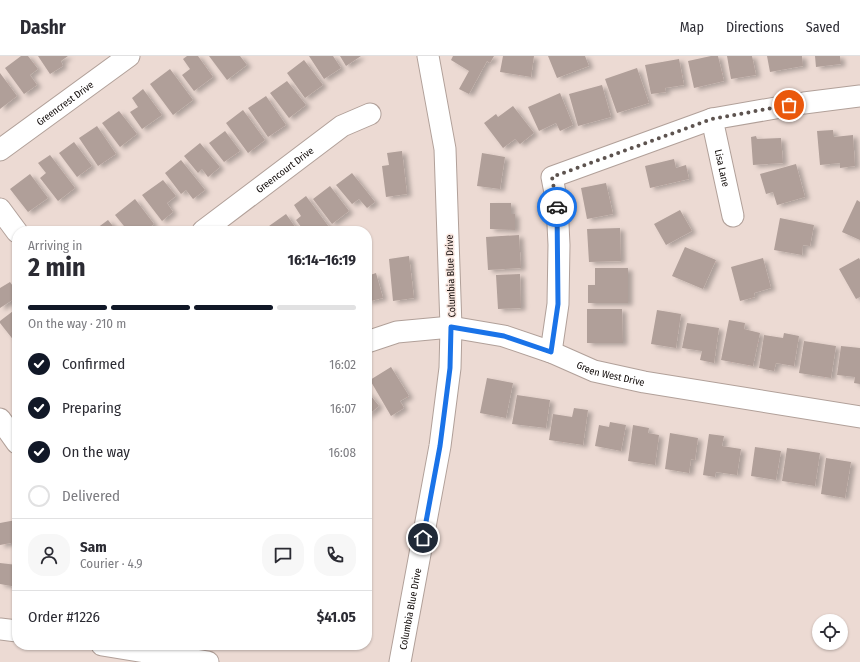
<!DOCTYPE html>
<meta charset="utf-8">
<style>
:root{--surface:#fff;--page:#f7f7f7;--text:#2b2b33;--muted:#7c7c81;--line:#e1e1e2;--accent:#111827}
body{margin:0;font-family:"Fira Sans Condensed",sans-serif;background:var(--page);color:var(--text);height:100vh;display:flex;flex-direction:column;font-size:15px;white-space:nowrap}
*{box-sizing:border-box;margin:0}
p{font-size:13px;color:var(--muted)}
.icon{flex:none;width:22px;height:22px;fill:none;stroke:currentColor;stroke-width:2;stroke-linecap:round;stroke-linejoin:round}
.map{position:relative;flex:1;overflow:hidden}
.drawer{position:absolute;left:12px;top:170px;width:360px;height:424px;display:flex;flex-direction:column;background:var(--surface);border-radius:16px;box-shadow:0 1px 3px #0004}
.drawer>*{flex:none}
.controls{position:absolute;left:812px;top:558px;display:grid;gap:8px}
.controls a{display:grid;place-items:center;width:36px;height:36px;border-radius:50%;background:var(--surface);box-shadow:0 1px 3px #0004;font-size:20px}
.pin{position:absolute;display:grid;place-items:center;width:34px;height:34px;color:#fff;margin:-17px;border:2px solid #fff;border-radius:50%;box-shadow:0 1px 4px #0007}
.courier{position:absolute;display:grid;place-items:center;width:40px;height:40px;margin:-20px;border:3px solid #1a73e8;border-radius:50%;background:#fff;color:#222;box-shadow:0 1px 5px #0007}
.overview em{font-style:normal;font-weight:700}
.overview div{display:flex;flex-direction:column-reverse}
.overview{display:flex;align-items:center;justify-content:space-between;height:68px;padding:0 16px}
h1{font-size:26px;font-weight:700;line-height:30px}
.bar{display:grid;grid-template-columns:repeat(4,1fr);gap:6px 4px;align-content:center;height:48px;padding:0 16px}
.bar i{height:5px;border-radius:3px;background:var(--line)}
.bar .active{background:var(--accent)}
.bar p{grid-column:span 4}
.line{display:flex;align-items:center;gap:10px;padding:0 16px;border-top:1px solid var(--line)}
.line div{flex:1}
.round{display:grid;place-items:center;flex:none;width:42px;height:42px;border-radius:16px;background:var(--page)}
ol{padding:0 16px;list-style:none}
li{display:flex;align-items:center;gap:12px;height:44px}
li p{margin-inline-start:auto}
li .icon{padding:4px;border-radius:50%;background:var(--accent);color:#fff;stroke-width:4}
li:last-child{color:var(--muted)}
li i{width:22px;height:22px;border:2px solid var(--line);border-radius:50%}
header{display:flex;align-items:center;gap:24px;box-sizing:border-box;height:56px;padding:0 20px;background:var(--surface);border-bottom:1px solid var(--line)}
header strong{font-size:19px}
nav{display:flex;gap:22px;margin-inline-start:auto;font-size:14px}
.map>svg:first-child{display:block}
.building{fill:#b09f99;filter:url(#shadow)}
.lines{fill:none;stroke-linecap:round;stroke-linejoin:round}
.minor-casing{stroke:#b1a099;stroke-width:23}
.minor{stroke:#fff;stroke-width:21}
.done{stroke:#5d534f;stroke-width:4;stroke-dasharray:0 7.2}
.route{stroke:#1a73e8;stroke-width:5}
.labels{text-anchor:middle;stroke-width:3;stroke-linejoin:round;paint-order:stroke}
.street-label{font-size:10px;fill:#100a08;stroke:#f9e7e0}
</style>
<header>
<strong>Dashr</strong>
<nav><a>Map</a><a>Directions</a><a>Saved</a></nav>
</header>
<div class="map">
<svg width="860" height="606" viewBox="0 0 860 606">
<defs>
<filter id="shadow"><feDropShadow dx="4.5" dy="2.5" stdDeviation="2" flood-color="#0004"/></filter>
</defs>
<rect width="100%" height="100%" fill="#ecdad3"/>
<path class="building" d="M21,0h7l10,13 -8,6 7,10 -13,9 -19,-26z
M38,0h30l-7,5 2,5 -13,8z
M187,0h11l15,21 -19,14 -12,-16 8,-6 -7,-10z
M209,0h31l7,9 -20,15z
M309,0h24l8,12 -17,11z
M340,0h21l-15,10z
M453,0h41l-4,7 -3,-2 -18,33 -10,-5 10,-18 -18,-11z
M503,0h31l-3,21 -31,-5z
M548,0h37l4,10 -32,12z
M711,0h7l6,25 -30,7 -6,-27z
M727,0h25l4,19 -25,4z
M767,0h35l1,10 -33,6z
M815,0h25l1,8 -25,3z
M679,3l5,26 -19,3 1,4 -15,2 -6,-29z
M304,4l19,25 -18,13 -18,-25z
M637,12l12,35 -32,10 -12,-34z
M170,13l23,31 -20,15 -23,-31z
M0,17l17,23 -17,13z
M287,25l19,24 -17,13 -19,-25z
M602,29l9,32 -33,9 -9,-32z
M143,33l19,26 -20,14 -12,-17 8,-5 -6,-9z
M560,37l13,32 -13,6 -4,-8 -17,8 -11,-24z
M266,40l20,29 -18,12 -20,-29z
M513,50l21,27 -14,11 -5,-5 -12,9 -19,-25 12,-9 2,3z
M243,54l22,30 -17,13 -22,-30z
M119,55l18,23 -17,13 -18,-24z
M97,70l19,28 -18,12 -19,-28z
M833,74l1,7 19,-2 2,31 -15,2v-5l-20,2 -3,-34z
M225,75l15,20 -16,11 -15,-19z
M756,80l1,3 24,-1 2,25 -30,2 -2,-28z
M74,86l18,24 -15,11 -18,-24z
M200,87l20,24 -12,10 -6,-8 -4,4 -14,-17z
M402,95l5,43 -21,3 -4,-31 7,-1 -2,-12z
M482,97l23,4 -5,32 -23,-3z
M50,99l25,33 -17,13 -18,-23 6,-5 -8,-10z
M674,103l2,9 10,-3 3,14 -39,9 -5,-22z
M181,104l24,30 -12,9 -7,-9 -5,4 -16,-21z
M796,108l9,33 -28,8 -4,-13 -7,2 -6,-20z
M352,117l23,29 -8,6 -8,-9 -7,5 -16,-19z
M30,118l18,24 -20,14 -18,-23z
M163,124l13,16 -9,7 6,9 -11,9 -20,-26z
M606,127l7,31 -26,5 -6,-31z
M330,130l19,25 -17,13 -19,-25z
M306,140l26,35h-28l-8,-11 5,-4 -7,-11z
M135,143l19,25 -9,7h-17l-13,-16z
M857,144l3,2v38l-18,-8z
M490,147h21v11h4v16l-25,-1z
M680,154l12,21 -26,14 -12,-21z
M286,158l12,17h-25l-4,-5z
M780,162l34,7 -4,21 -7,-1 -1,10 -28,-5z
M108,164l9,11h-24z
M620,172l1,33 -32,1 -2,-33z
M519,179l2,33 -33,2 -2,-33z
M685,191l31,13 -13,29 -31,-13z
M409,200l5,42 -21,3 -4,-42z
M763,202l8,30 -17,5 1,4 -15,4 -9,-34z
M859,202l1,2v37l-4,2 -17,-30z
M595,212h33v35h-40v-18h7z
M376,217l7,25 -16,4v-26z
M520,218l1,34 -23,1 -2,-34z
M10,226l7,10v5l-17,11v-20z
M17,252v32l-2,2 -15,-19v-2z
M587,253h35l1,34h-36z
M657,254l24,4 -5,34 -25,-4z
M729,264l16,3 -1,6 16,4 -7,33 -32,-6z
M687,267l32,5 -5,35 -14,-3 2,-9 -20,-3z
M784,277l15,3 -5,30 -18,-3 -2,8 -15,-3 5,-33 19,3z
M804,285l32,5 -5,32 -32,-5z
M841,290l19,2v36l-6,-1 1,-6 -18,-2z
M391,311l18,29 -9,5 4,7 -13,8 -21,-36z
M487,322l26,5 -7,35 -26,-5z
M367,335l12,15 -12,10z
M517,339l33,5 -4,28 -34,-4z
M574,352l14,2 -5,35 -34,-5 4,-26 19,3z
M610,366l16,3 -5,26 -26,-5 4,-21 10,2z
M633,369l16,3 -1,5 11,2 -4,30 -27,-4z
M670,377l28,5 -3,22 -4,-1 -2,14 -24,-4z
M709,378l15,2 -2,10 19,3 -4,26 -21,-3 -1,5 -12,-2z
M755,391l26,4 -5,29 -25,-4z
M787,392l33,5 -5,33 -33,-5z
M826,402l25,4 -6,36 -24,-4z
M16,464l1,9h-3l2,13 -16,3v-22z
M0,507l17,2v22l-17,-3z"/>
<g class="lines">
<g class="minor-casing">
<g id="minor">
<path id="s1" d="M712,63l21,97"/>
<path id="s2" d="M0,94l129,-94"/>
<path d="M0,153l17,23"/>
<path id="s3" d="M203,175l139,-105 28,-12"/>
<path id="s4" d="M367,286l30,-10 54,-5 53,9 47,16 43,19 50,11 216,35"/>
<path d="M551,296l7,-48 1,-59 -2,-42 -5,-26 160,-58 92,-16 56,-7"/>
<path d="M0,363l17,24"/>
<path d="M0,573l17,2"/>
<path d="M102,589l106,17"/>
<path id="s5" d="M400,606l40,-216 10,-78 1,-41 -6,-178 -17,-93"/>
</g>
</g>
<use href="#minor" class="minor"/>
</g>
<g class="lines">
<path class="done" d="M557,151l-5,-30 160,-58 77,-14"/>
<path class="route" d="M423,482l17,-92 4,-31 6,-47 1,-41 53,9 47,16 7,-48 -1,-97"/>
</g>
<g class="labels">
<g class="street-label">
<text dy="4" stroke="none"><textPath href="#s2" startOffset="80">Greencrest Drive</textPath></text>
<text dy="4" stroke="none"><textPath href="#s1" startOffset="50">Lisa Lane</textPath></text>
<text dy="4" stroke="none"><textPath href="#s3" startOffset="102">Greencourt Drive</textPath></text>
<text transform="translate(450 220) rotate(-92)" y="4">Columbia Blue Drive</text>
<text dy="4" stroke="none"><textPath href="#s4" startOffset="253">Green West Drive</textPath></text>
<text dy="4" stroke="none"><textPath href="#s5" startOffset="54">Columbia Blue Drive</textPath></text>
</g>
</g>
</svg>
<div class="controls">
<a><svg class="icon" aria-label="locate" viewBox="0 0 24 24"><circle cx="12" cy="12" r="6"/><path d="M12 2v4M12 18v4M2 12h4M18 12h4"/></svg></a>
</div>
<div class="pin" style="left:789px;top:49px;background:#ea580c"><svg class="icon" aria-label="bag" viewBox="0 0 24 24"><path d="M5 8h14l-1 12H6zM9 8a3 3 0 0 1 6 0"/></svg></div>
<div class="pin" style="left:423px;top:482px;background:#1f2937"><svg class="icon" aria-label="home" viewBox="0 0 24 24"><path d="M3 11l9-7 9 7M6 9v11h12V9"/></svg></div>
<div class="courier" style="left:557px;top:151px"><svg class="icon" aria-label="car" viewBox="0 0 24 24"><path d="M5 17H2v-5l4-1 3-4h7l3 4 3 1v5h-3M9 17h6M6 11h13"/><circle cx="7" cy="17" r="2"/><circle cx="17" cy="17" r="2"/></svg></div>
<section class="drawer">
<div class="overview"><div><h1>2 min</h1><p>Arriving in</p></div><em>16:14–16:19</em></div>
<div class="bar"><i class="active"></i><i class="active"></i><i class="active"></i><i></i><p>On the way · 210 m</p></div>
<ol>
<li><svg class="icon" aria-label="check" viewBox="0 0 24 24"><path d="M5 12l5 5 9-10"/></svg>Confirmed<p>16:02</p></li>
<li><svg class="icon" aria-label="check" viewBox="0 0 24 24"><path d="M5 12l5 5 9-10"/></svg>Preparing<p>16:07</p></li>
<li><svg class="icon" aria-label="check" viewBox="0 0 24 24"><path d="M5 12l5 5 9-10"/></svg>On the way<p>16:08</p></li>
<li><i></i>Delivered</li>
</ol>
<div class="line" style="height:72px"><a class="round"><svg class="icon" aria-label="person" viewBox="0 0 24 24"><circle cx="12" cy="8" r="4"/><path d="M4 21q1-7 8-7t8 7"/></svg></a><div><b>Sam</b><p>Courier · 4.9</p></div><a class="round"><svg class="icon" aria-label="chat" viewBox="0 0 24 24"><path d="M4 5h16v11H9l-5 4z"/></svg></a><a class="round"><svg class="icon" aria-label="phone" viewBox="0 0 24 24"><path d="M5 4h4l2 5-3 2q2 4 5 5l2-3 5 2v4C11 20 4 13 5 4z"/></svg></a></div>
<div class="line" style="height:52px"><div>Order #1226</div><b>$41.05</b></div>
</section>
</div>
